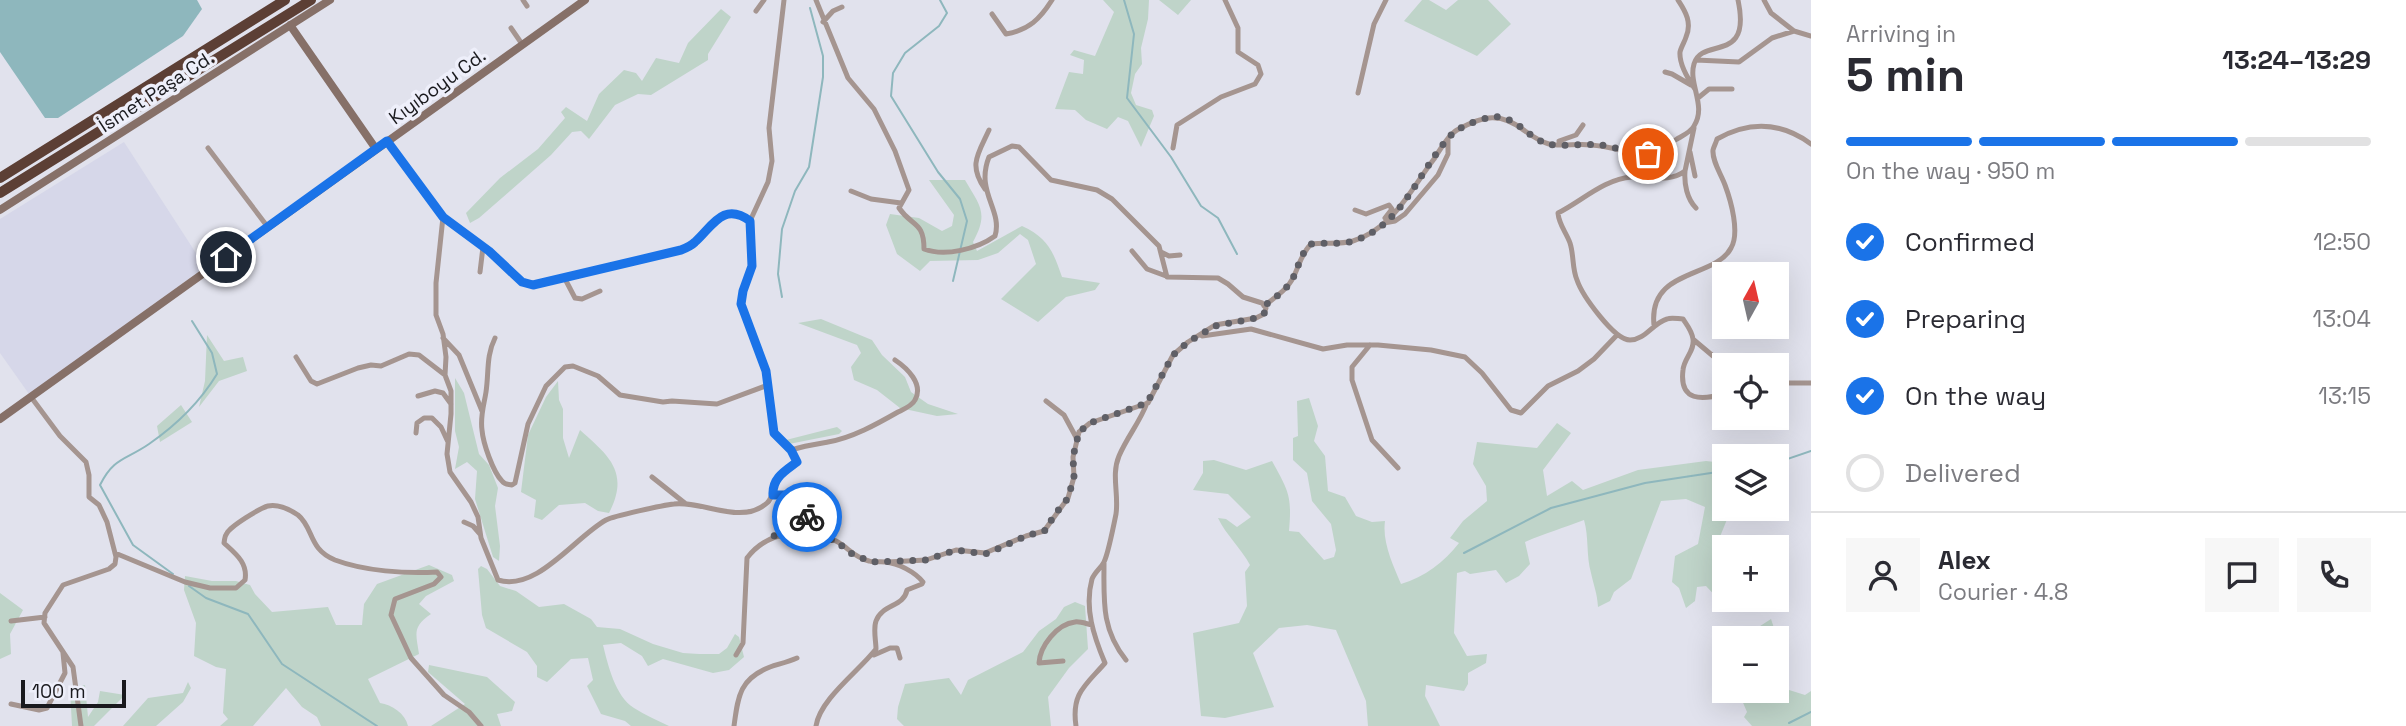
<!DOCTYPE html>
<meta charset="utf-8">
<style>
:root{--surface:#fff;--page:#f7f7f7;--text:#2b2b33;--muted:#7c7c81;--line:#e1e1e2;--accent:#1a73e8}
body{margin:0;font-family:"Space Grotesk",sans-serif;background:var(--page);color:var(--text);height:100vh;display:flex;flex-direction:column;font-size:26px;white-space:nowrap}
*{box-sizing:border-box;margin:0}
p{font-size:23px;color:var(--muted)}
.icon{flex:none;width:38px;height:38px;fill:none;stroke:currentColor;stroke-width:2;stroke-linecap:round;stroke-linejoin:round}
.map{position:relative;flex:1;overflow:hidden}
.details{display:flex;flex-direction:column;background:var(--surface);width:595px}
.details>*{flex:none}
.needle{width:46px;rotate:8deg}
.controls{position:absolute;left:1712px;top:262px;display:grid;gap:14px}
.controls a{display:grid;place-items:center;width:77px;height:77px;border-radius:0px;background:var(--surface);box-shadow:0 7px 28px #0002;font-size:35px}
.scale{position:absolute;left:21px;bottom:18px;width:105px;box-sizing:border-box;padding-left:7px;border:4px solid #19191d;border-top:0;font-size:19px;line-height:24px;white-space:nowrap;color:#19191d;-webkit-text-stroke:5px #eeeffa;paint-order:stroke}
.pin{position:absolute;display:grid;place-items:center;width:60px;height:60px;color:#fff;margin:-30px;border:4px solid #fff;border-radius:50%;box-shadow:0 2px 7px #0007}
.courier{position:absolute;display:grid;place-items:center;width:70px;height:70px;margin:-35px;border:5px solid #1a73e8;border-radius:50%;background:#fff;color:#222;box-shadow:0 2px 9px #0007}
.overview em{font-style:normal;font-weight:600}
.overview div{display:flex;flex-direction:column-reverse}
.overview{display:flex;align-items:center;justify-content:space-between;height:119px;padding:0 35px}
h1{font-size:46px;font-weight:600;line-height:52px}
.bar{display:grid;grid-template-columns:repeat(4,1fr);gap:10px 7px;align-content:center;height:84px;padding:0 35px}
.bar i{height:9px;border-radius:5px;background:var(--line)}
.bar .selected{background:var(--accent)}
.bar p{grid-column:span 4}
.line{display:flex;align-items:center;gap:18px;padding:0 35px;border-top:2px solid var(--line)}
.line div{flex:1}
.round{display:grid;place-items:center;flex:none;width:74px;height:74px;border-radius:0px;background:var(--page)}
ol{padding:0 35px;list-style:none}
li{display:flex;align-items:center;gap:21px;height:77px}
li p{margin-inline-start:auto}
li .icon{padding:7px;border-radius:50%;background:var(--accent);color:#fff;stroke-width:4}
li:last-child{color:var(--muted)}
li i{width:38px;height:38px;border:4px solid var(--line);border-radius:50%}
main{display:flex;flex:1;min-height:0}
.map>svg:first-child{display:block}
.built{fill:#d6d7e9}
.green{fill:#bfd4c9}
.water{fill:#8eb7bd}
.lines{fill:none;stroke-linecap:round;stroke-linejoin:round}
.stream{stroke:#8eb7bd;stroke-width:2}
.street{stroke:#a59590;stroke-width:5}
.secondary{stroke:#867068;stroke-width:8}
.highway{stroke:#5c3f35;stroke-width:10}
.done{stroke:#5f5f66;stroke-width:7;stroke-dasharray:0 12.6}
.route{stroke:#1a73e8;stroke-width:9}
.labels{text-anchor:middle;stroke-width:7;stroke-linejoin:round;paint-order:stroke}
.street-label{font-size:19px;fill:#19191d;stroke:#eeeffa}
</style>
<main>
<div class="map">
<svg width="1811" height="726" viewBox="0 0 1811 726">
<rect width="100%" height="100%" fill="#e1e2ed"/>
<path class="built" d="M124,142l81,125 -176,127 -29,-41v-134z"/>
<path class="green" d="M1103,0h46l-1,19 -7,29 1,16 -7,10 -4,19 5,12 16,5 2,6 -13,31 -13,-26 -10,-4 -11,12 -21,-9 -11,-10 -20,-1 14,-37 14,2 1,-14 -14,-5 4,-5 21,6 19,-44z
M1159,0h32l-13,15z
M1422,0h7l17,10 12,-10h30l23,24 -34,32 -73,-35z
M721,9l10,8 -23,37v6l-57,35 -13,-1 -23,11 -26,34 -8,-8 -9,1 -21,23 -72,63 -9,5 -4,-10 34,-35 38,-29 27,-31 -4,-6 5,-5 21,14 12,-27 25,-24 12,3 6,8 14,-23 23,5 9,-20z
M929,180h36c15,26 24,33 8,62l4,9 45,-25c26,12 31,25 40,51l38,6 -5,7 -29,7 -28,25 -37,-23 35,-35 -8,-24 -8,-6 -22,19 -20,7 -48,1 -10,10 -23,-17 -11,-29 4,-11 29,4 23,13 10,-5 2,-11z
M821,319l51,21 10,15 23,22 6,15 17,12 30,10 -21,2 -37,-8 -23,-18 -23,-10 -3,-13 10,-14 -4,-8 -59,-22z
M207,335l17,26 19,-4 4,14 -28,10 -20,26 6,-26z
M455,378l9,15 15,61 10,11 9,23 -3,18 5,40 -1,15 -6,-4 -18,-58 2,-28 -10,-9 -12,7 4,-22 -4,-16z
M558,381l1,19 4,9v29l6,20 11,-28c29,26 50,42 29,83l-11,-2 -13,-8 -26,2 -17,15 -8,-3 2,-17 -15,-8 7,-57 18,-38z
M1309,398l9,28 -4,15 11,15 3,35 17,6 11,19 16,6 13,-1c-3,21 8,44 16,63 24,-7 43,-22 58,-41l-9,-5 13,-17 24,-20 -1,-15 -13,-22 4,-22 60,6 20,-25 14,10 -28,37 4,26 25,-15 11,9 55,-20 68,-9 18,2v15h-3c4,13 0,27 7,39l-11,27 7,6v50h14l-14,5 -18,-19 -9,1 -2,14 -9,7 -7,-20 -7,-6 3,-26 23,-12 7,-37 -19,-8 -25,2 -30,78 -17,13 -4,9 -12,6c-1,-15 -4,-20 -7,-34 -5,-17 -2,-36 -7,-53 -20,8 -39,13 -59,22l5,22 -11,12 -13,7 -10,-13 -26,4 -5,-3 -8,2 -3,60 13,23 20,-2 -1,9 -18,10v11l-4,7 -38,-6 -1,11 15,30h-72l-2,-25 -30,-71 -29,-5 -28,3 -26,25 21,54 -49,11 -24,-2 -8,-83 46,-10 8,-17 -2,-34 5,-7c-9,-17 -24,-30 -32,-47l8,1 11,8 14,-10 -23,-23 -35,-4 10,-17v-12l11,-1 32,10 26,-9c17,31 20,35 17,70l10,1 25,28 10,-3 2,-7 -5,-26 -19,-23 -5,-28 -14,-13v-22l5,-2 -1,-35z
M181,405l11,17 -32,20 -3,-16z
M837,427l5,4 -3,3 -50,10 -3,-4z
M429,565l23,10 2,6 -28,15 -7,8 12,10c-19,13 -15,19 -12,40l-51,25 12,24c12,2 25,10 28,23h-87l-4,-9 -15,-10 -16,-19 -33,38h-33l8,-7 -5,-6 3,-44 -10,-2 -22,-11 2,-33 -12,-33 1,-14 27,5h24l14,4 5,9 17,18 56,-5 8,18h26l2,-21 13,-20z
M481,566l6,3 13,17 16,5 23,16 25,-3 27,15 6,8 23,2 33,15 30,9 16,1h20l8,-6 8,-14 4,3 5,20 -15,13 -16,3 -50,-14 -15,7 -6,-10 -21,-13 -18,2c5,20 12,51 31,63 11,7 23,12 35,18h-38l-6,-5 -24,-7 -14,-28 6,-6 -5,-22 -17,1 -24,23 -10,-5v-11l-10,-14 -41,-24 -4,-13 -4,-46z
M0,593l23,17 -13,24 1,20 -11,5z
M1075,602l10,4 3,43 -19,19 -21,29 3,29h-147l-7,-7 1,-12 7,-23 44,-6 12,17 7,-15 55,-28 16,-21 17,-12 8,-12z
M1771,619l3,9 -12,11h-22z
M429,665l58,12 28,25 -3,9 -15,3 4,12h-70l34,-22 -37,-32z
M188,682l3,6 -8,14 -27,24h-33l25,-28 35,-5z
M85,685l3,32 10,-15 2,-11 25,4 -31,31h-22l-2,-37z
M1776,686l29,9 6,-4v35h-59l-8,-9 3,-5 -9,-21h38z"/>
<path class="water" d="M0,0h197l5,9 -19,27 -125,82h-13l-45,-66z"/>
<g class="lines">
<path class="stream" d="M940,0l7,13 -8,13 -34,27 -12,20 -2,23 47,76 22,27 7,22 -14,60
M1124,0l10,34 -7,64 44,59 30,49 17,12 19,36
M782,297l-4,-23 4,-45 13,-38 14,-24 14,-90v-21l-13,-48
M1776,463l35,-12
M1464,553l87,-45 94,-25 79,-12
M173,574l-40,-29 -33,-60c14,-28 26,-25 49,-41 26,-18 51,-42 68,-70l-5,-21 -20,-32
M189,586l17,12 42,16 34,50 95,62
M1789,723l22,-11"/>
<path class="street" d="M523,0l4,6
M816,0l32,78 26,31 21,42 14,39 -10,18c13,19 25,13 25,41 21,8 53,0 71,-13 8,-26 -20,-44 -6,-79l23,-11 7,1 32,33 46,10 15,9 47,47 8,31 51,1 10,6 15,13 19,6 4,5 -2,6 -8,4 -41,7 -27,17 -15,13 -25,48 -58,20 -11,9 -6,25 1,20 -6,21 -24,33 -18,5 -41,17 -29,-3 -30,10 -38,2
M1678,0c8,12 14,23 8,37 -1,4 -5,10 -6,15 -1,13 8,27 15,37
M1764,0l7,13 23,18
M756,11l8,-11
M992,14l14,20c23,-4 34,-15 46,-34
M823,22l10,-11 9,-4
M511,28l11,16
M1696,60l43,2 33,-24 22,-7 17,5
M1665,72l7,2 19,11
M1358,93l16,-69 12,-24
M1698,98l11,-9h23
M1694,128l-9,43c-16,12 -34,5 -53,6 -28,2 -50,24 -74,36 1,12 8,19 12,30 4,12 2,26 7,37 5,15 37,60 53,60 15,0 23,-17 37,-21 5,-2 11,0 16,0 4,6 9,12 10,20 2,12 -9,19 -10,31 -4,32 19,30 41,24
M387,141l56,76 -7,66v32l7,19 3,23 -1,18 6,16v23l-4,40 3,18 21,30 7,15 3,21 17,42c39,12 77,-43 108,-60 8,-4 57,-15 68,-16 28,-4 67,22 93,-1 7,-6 4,-13 7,-19 5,-11 15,-16 23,-22l-6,-12 -17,-17 -8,-62 -25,-67 2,-13 9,-25 -2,-45 18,-39 4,-21 -3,-33 15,-128
M1559,141l17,-6 7,-10
M208,148l59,78
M1173,148l4,-23 44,-28 34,-13 6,-10 -3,-9 -20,-13v-24l-13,-28
M1690,152l5,24
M1685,171c-1,13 2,28 11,37
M985,189c-17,-24 -7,-35 4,-59
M851,191l20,8 30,4
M1355,210l11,4 23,-9 3,4 -7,9
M443,217l46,34 32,31 12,3 148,-35c4,-2 10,-4 14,-8 17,-15 28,-41 55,-21
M1384,223l11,-2 10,-7 33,-39 10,-21v-14
M1132,251l15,18 19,7
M1161,252l8,4 11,-1
M480,272l3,-25
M564,277l11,21 7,1 18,-8
M1264,306c10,-8 23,-16 29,-28 6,-12 8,-24 18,-34 15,-2 28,1 42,-3 40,-12 58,-52 81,-82 6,-9 14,-24 23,-29 27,-15 44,-18 68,1 7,5 16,11 24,13 12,3 29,-1 42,1 39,3 49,19 86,-6 5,-3 14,-7 17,-13 13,-20 -6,-42 0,-62 8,-28 58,1 44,-64
M1654,325c-6,-57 61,-46 77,-77 9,-15 0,-47 -6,-63 -4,-11 -13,-24 -12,-35 1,-4 3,-7 4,-11 32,-18 64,-17 94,5
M1202,336l49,-7 72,20 24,-4h31l53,5 34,7 17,16 29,37 10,3 27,-27 30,-15 16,-12 23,-24
M443,338l16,17 23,56
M495,338c-9,18 -6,34 -9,54 -2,13 -6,24 -4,38 1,13 11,42 20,51 3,4 6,3 10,4l3,-2 13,-59 18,-38 19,-19 8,-1 25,10 22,19 43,7 9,-1 45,3 51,-19
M1694,340l19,16
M1370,345l-18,22v13l20,60 26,28
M296,357l15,24 6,3 41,-16 13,-3 10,1 28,-12 10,1 26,20
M1776,383h35
M418,396l17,-5 8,2 8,11
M31,397l29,39 26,26 3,13v22l10,8 8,17 9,35 -1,7 -6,5 -46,16 -18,28 -1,10 29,44 8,59
M1046,401l18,14 13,24
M416,433l1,-10 7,-5h8l9,9 7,15
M791,450c12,-4 25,-6 37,-8 24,-4 49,-18 70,-30 6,-3 14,-6 17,-12 9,-16 -8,-32 -20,-40
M652,477l34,27
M773,495c13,-2 26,-3 36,7 1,21 -14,23 -31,32
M464,522l9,4 7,8
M115,553l70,29 25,6h26l9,-8c3,-17 -9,-26 -21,-37 1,-5 0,-6 3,-10 4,-7 33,-25 41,-27 10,-2 21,3 30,9 16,13 10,34 37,45 29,11 71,14 102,12l4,5 -7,7 -39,15 -4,16 20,43 33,37 25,17 12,14
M1104,563c0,37 -3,66 22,97
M11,621l34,-4
M736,655l7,-12 4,-85c20,-27 60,-32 89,-17 12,6 17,16 33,20 5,2 10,0 16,1 13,1 30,10 38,20l-1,2 -15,6c-3,17 -25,14 -31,31 -3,8 0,20 0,28 -17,22 -56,50 -60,77
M874,655l16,-7h7l3,10
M1063,661l-24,2c1,-17 18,-39 36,-41 4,-1 12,2 17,3
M11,704l28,6 8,-2 18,-35 -2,-20
M734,726c4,-29 5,-47 36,-59 9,-3 18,-5 27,-9
M1076,726c-5,-33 10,-41 29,-63 -11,-26 -21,-55 -13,-84 3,-7 9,-11 12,-17 4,-8 10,-38 12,-48 3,-20 -5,-39 3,-58 8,-19 21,-34 28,-53"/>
<path class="secondary" d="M290,25l86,124
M0,210l330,-210
M0,419l585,-419"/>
<path class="highway" d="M0,178l285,-178
M0,193l311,-193"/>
</g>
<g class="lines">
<path class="done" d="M807,517l-35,20 26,-4 18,2 21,6 11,11 23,10 55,-2 30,-10 29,4 6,-2 35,-16 18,-5 5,-4 3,-9 16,-20 6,-21 -1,-20 6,-25 11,-9 57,-20 26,-48 15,-13 27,-16 41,-8 8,-4 2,-6 -2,-2c10,-8 23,-16 29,-28 6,-12 7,-24 18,-34 14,-2 29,1 42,-3 51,-15 66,-73 100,-108 8,-7 28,-14 39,-16 23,-3 35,21 56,27 14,3 37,-1 53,1 16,3 31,8 47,9"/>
<path class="route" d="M226,257l161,-116 56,76 46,34 33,31 11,3 148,-35c5,-2 10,-4 14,-8 17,-15 28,-41 55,-21l2,45 -9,25 -2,13 25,67 8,62 17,17 6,12c-12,9 -25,16 -24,33h29l7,7 1,11 -3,4"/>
</g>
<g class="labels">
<g class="street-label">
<text transform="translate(437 86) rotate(-36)" y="7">Kıyıboyu Cd.</text>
<text transform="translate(156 91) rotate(-33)" y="7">İsmet Paşa Cd.</text>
</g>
</g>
</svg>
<div class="controls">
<a><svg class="needle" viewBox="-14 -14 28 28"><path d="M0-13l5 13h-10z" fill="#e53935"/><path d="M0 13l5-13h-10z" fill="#7c7c81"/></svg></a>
<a><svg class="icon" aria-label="locate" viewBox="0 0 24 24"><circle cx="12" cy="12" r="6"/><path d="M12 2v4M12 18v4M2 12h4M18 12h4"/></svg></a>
<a><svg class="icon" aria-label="layers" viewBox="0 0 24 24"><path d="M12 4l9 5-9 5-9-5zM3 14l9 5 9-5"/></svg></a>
<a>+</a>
<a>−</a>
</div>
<div class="scale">100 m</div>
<div class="pin" style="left:1648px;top:154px;background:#ea580c"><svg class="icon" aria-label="bag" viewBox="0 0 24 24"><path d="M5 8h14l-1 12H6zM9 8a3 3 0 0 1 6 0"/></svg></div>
<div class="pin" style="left:226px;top:257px;background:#1f2937"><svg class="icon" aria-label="home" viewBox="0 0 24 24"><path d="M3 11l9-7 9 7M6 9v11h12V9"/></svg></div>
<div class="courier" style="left:807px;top:517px"><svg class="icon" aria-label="bike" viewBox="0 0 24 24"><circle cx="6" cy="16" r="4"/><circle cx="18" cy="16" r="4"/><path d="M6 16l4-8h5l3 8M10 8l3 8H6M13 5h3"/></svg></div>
</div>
<section class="details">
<div class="overview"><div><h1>5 min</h1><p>Arriving in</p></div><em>13:24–13:29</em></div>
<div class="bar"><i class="selected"></i><i class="selected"></i><i class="selected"></i><i></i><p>On the way · 950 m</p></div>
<ol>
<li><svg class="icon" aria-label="check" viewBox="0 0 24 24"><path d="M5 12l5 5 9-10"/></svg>Confirmed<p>12:50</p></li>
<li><svg class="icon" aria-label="check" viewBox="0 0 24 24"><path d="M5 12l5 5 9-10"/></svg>Preparing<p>13:04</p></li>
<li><svg class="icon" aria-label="check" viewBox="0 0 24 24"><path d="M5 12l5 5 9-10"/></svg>On the way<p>13:15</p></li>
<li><i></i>Delivered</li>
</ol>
<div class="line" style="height:126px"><a class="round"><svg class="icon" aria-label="person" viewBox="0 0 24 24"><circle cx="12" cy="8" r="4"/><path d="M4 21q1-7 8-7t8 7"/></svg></a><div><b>Alex</b><p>Courier · 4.8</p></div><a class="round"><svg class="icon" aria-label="chat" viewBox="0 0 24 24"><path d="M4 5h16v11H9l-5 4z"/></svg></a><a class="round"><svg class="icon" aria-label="phone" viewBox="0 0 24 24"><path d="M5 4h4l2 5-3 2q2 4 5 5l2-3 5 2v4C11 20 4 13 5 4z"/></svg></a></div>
</section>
</main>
